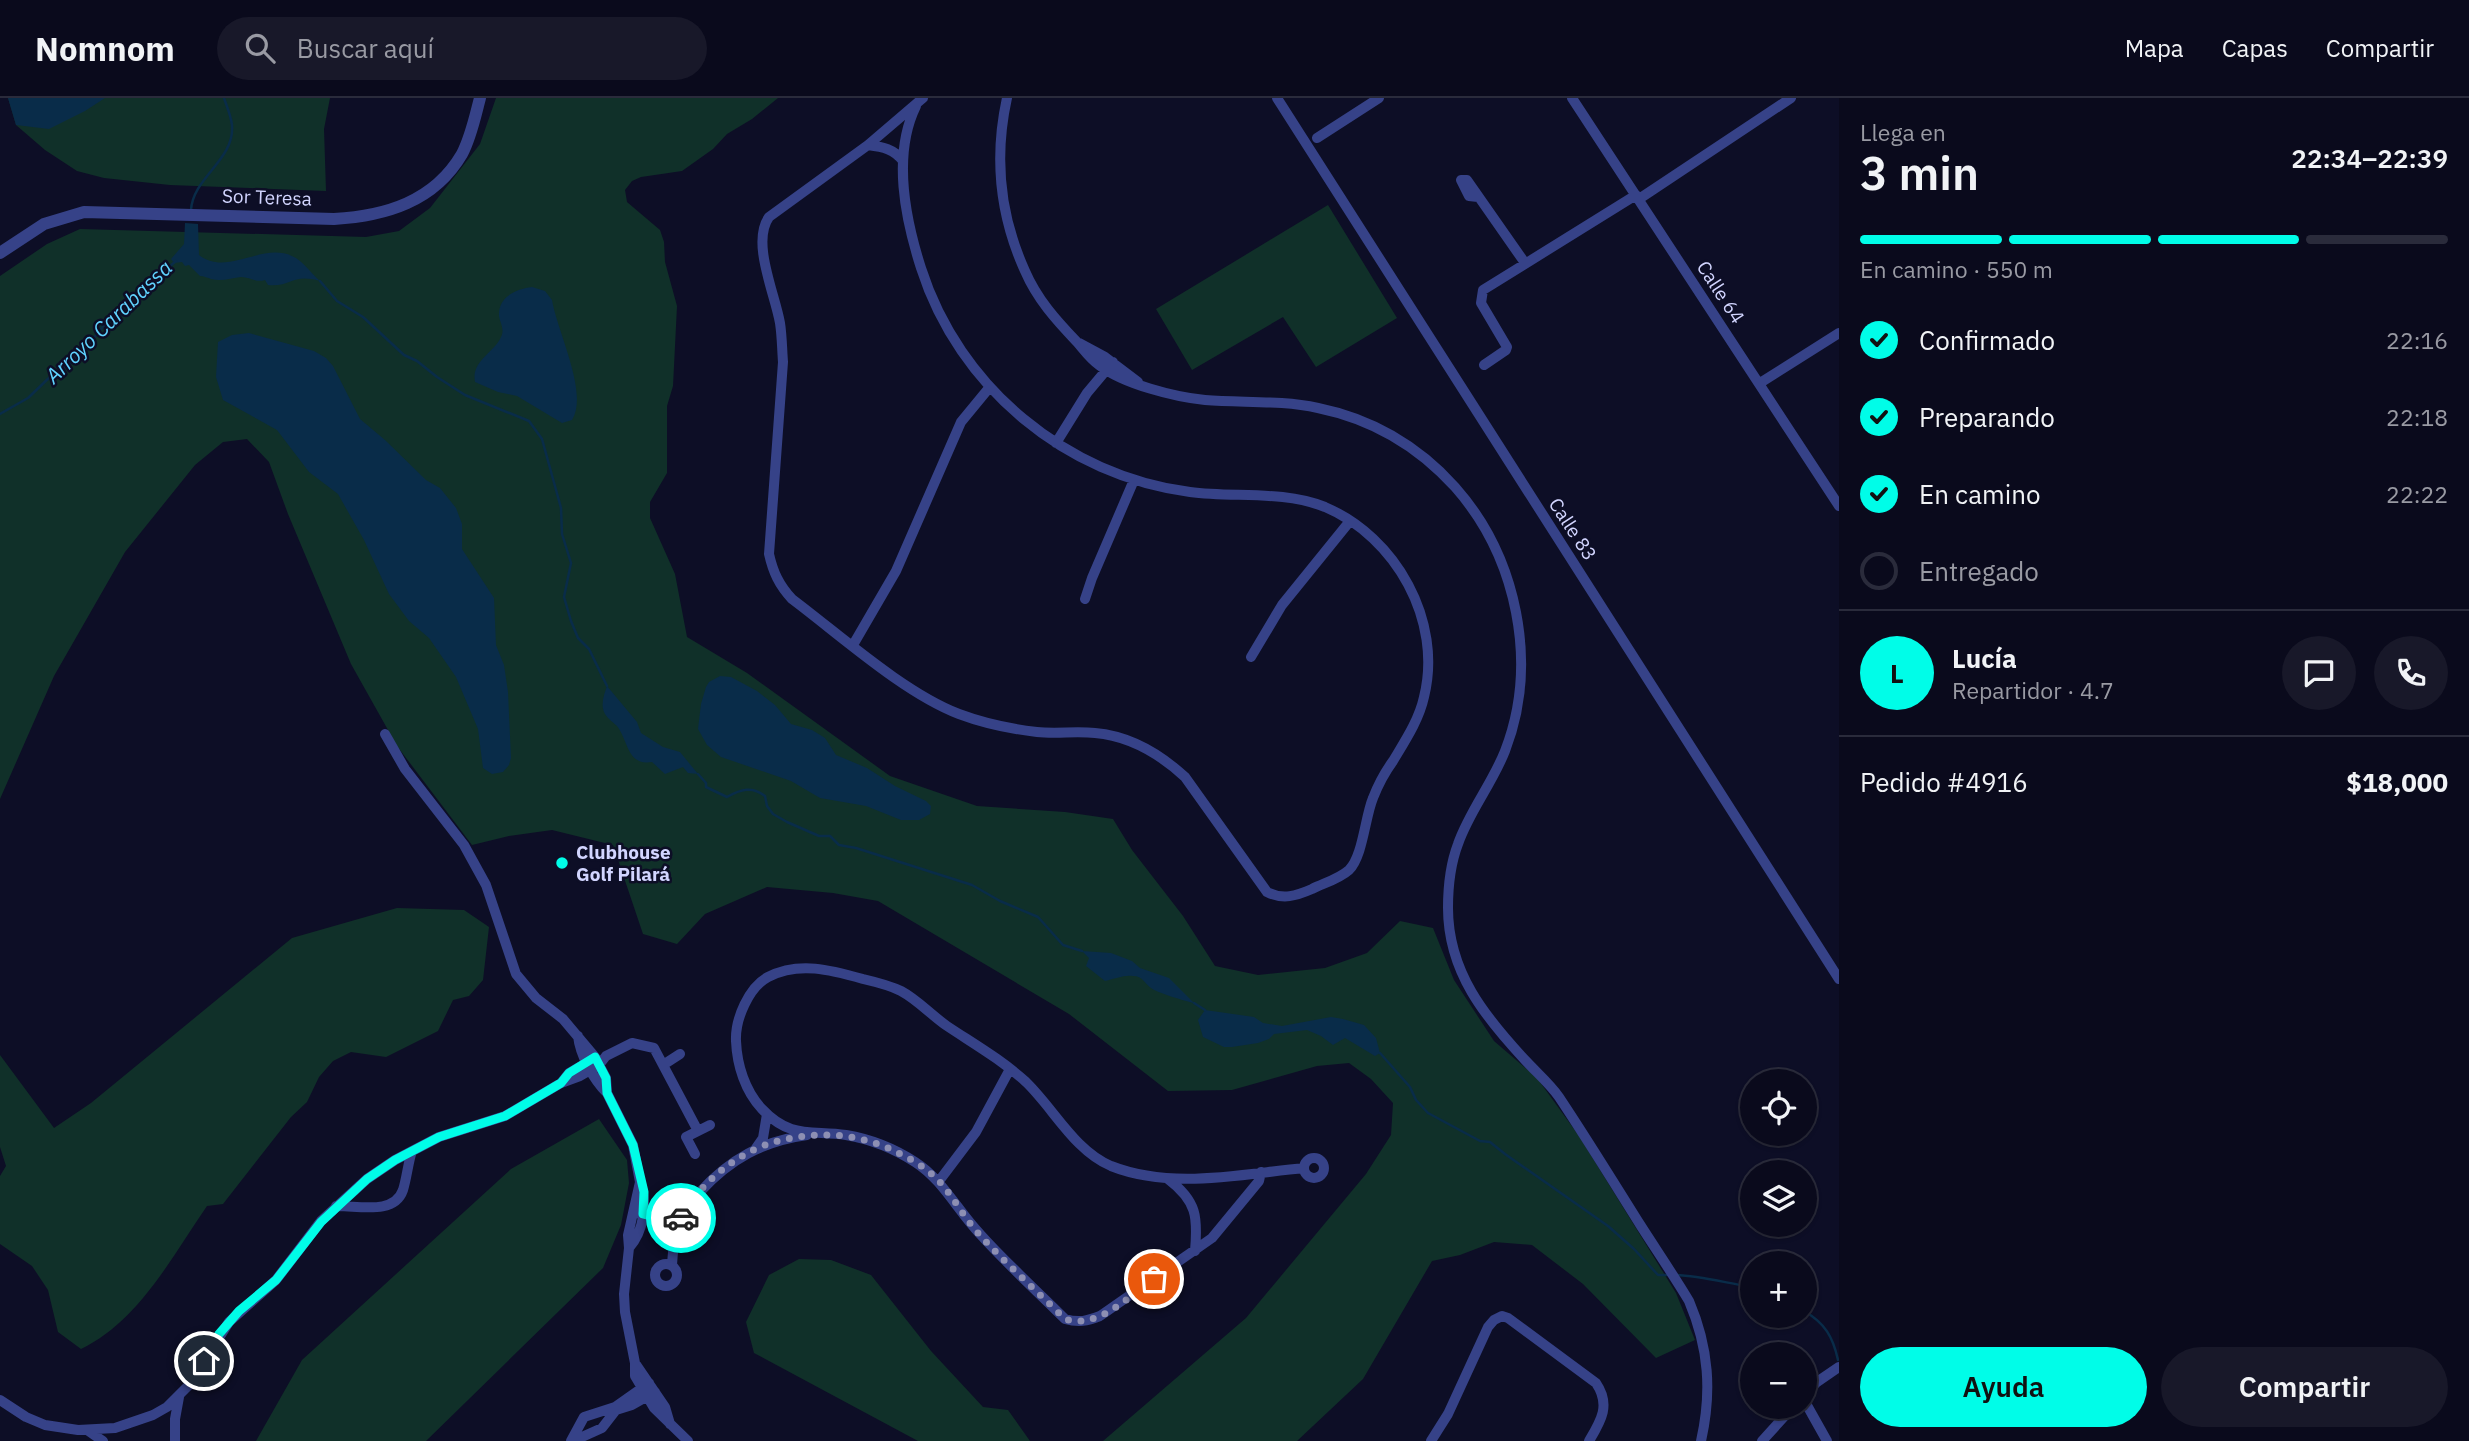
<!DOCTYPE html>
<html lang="es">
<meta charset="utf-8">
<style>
:root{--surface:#0a0a1c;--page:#181829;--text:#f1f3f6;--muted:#999aa3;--line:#2a2b3b;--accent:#00fde8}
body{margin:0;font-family:"IBM Plex Sans",sans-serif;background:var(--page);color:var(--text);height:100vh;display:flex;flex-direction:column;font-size:26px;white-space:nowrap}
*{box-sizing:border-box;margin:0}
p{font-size:23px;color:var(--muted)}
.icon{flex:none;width:38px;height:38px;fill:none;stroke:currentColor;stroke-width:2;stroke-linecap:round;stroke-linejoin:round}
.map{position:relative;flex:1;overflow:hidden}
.panel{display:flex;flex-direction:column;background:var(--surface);width:630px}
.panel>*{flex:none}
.buttons{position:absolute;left:1740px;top:971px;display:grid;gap:14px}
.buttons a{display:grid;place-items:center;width:77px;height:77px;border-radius:50%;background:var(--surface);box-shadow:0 2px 5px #0004,0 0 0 2px var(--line);font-size:35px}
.pin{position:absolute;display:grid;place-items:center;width:60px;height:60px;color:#fff;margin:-30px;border:4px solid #fff;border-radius:50%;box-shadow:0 2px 7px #0007}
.courier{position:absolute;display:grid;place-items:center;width:70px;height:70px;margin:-35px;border:5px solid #00fde8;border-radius:50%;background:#fff;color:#222;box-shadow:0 2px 9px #0007}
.summary em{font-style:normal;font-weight:600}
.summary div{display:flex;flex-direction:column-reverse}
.summary{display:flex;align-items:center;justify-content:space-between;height:119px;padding:0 21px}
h1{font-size:46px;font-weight:600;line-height:52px}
.bar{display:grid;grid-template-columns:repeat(4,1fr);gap:10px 7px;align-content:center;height:84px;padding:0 21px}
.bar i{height:9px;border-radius:5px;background:var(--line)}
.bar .selected{background:var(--accent)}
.bar p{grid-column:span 4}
.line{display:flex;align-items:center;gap:18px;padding:0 21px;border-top:2px solid var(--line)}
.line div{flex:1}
.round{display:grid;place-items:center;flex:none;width:74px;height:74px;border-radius:37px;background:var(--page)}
ol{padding:0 21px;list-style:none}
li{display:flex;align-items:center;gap:21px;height:77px}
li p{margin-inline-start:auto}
li .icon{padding:7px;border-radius:50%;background:var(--accent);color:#111;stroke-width:4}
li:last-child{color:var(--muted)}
li i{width:38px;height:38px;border:4px solid var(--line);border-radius:50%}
.button{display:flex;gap:14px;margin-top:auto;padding:14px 21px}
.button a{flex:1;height:80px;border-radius:42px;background:var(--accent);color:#111;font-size:28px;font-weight:600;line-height:80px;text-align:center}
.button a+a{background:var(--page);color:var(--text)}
header{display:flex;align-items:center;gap:42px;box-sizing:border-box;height:98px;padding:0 35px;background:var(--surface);border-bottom:2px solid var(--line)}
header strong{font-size:33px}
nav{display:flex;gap:38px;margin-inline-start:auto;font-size:24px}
.search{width:490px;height:63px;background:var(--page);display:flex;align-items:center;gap:18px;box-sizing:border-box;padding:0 24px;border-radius:38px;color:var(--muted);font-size:26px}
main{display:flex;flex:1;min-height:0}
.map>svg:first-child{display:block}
.green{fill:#103029}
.water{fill:#092c49}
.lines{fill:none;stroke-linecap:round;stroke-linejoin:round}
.stream{stroke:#092c49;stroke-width:2.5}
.minor{stroke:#364288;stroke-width:10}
.tertiary{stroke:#364288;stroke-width:12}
.done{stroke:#8d8fb3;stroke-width:7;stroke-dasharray:0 12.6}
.route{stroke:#00fde8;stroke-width:9}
.poi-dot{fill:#00fde8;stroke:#0d0e26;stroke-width:2.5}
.labels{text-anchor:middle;stroke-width:5;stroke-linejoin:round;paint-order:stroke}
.street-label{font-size:19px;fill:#d2d5ff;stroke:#0d0e26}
.poi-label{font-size:19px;font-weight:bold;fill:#d2d5ff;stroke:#0d0e26;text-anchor:start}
.water-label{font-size:21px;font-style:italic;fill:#60d3ff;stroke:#0d0e26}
</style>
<header>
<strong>Nomnom</strong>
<div class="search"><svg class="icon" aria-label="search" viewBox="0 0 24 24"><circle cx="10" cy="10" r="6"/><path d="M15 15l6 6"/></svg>Buscar aquí</div>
<nav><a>Mapa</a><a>Capas</a><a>Compartir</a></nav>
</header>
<main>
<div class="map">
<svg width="1839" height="1343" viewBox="0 0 1839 1343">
<rect width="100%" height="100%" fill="#0d0e26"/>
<path class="green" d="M8,0h322l-6,31 2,62 -156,-6 -66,-7 -27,-7 -32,-21 -29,-25z
M496,0h282l-26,21 -25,15 -14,15 -31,22 -41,6 -9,4 -7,9 2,12 33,28 4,12 1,20 12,44 -4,80 -6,20v67l-17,29v16l25,56 12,63 60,36 143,103 87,30 88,6 48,7 19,31 51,66 32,50 43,9 67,-7 42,-15 33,-32 33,7 21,52 40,61 43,37 42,58 97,157 19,47 -39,18 -73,-74 -51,-39 -38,-3 -34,13 -28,6 -69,118 -66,62h-194l143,-123 120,-144 25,-39 2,-32 -22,-24 -22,-16 -32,3 -85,24 -64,1 -99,-77 -191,-113 -45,-8 -66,-6 -62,27 -28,30 -34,-10 -30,-89 -61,-15 -43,6 -37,9 -75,-99 -46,-82 -63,-150 -19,-52 -22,-23 -24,3 -28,23 -70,87 -71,124 -54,123v-523l47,-32 33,-15 286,8 33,-6 31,-23 50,-64z
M1328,107l69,113 -81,49 -33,-50 -91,53 -36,-61z
M397,810l67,2 25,17 -6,53 -14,16 -16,4 -15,31 -52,26 -35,-5 -18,9 -14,16 -12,25 -16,15 -68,87 -16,2c-36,52 -68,115 -126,143l-23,-17 -10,-42 -16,-24 -32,-22v-68l6,-10 -6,-19v-92l54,73 37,-25 201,-165z
M599,1021l28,41 2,23 -8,42 -18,43 -177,173h-170l46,-81 209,-191z
M799,1161l32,1 40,15 60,76 52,56 25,3 22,31h-112l-164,-88 -8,-31 23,-47z"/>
<path class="water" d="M8,0h97l-20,13 -36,18 -33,-4z
M185,125l13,1 1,31c29,23 65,-16 97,3 7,4 17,17 24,23 -28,-8 -27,6 -52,4l-3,-5c-9,3 -15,-3 -24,-3 -9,1 -20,5 -30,2 -3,-1 -7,-3 -11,-3l-11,-11 -4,1 -3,-4 -8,1 -3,-4 13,-15z
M532,189l13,4 7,9c5,31 37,93 20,120l-10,3 -45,-27 -19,-4 -23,-10c-4,-21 19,-29 26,-45 4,-8 -1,-14 -2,-21 -1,-20 18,-27 33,-29z
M249,235l65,18 12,7 7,8 27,53 25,21 41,40 14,8 16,20 6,16v25l32,49 2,47 8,20 4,27 3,66 -2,7 -6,7 -11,2 -9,-6 -5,-39 -22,-52 -27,-39 -20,-17 -20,-27 -25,-54 -26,-46 -29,-22 -32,-42 -54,-30 -7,-23 2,-35 14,-7z
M720,578l11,1 26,14 18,14 16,19 21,6 13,8 11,17 31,13 28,18 31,15 5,5 -1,8 -11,6h-18l-35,-14 -46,-8 -29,-17 -70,-24 -14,-12 -9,-16 3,-25 5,-17 3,-5z
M607,588l30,36 4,11 22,14 17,5 18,22 -10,-1 -5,-6 -18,7 -13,-12c-25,4 -23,-20 -35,-36 -4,-4 -9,-7 -12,-12 -5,-9 -1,-19 2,-28z
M1082,853l29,2 21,8 8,7 29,10 25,25c-6,-1 -39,-11 -43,-15 -7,-5 -8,-12 -18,-12 -10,-1 -18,3 -28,5l-19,-15 3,-8z
M1205,912l49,7 9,6 19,3 49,-9 12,2 21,6 12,13 4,15 -5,3 -30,-18 -12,7 -12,-9 -14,-6 -33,4 -5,5 -11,4 -26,4h-8l-21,-10 -5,-17z"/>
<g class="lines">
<path class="stream" d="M191,112c2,-33 44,-50 41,-85 -1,-9 -5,-18 -8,-27
M320,183l17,20 26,16 41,38 13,6 20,16 28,18 64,26 13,18 19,69 1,26 9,29 -7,34 7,24 7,17 11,11 18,37
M0,316l28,-16 24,-23 16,-10 12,-10 30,-37 66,-57
M698,676l8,9v4l21,10c14,-8 25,-11 38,-1l2,10 6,8 14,8 32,14h11l9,9 17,3 116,37 28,16 38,16 25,28 19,6
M1194,905l11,7
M1380,955l30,34 6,13 12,13 52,28 10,1 15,12 103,72 26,23 24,26h11
M1676,1177c25,1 50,8 76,12
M1804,1213c21,12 29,26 34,49"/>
<path class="minor" d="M1007,0c-13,59 -7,118 18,173 12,28 31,49 52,71 7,8 13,17 22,23 24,19 76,32 106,35 38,3 76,0 113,8 54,11 100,38 137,79 62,70 84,176 50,264 -13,33 -36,61 -47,93 -8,21 -10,43 -10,64 0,64 37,109 78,153 11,12 24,23 33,36 28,42 55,86 82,129 16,25 33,50 48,75 20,47 23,91 12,140
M1277,0l562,881
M1572,0l267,408
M916,8c-24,49 -11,112 5,162 38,119 145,208 269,224 45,6 92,-2 135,15 71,30 118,114 99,190 -5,23 -19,44 -31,64 -8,11 -15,24 -20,37 -8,19 -10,58 -24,72 -10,9 -25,13 -37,19 -16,7 -29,11 -45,3l-82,-115c-25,-23 -55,-41 -90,-44 -19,-2 -39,1 -58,-1 -26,-3 -54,-9 -78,-18 -55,-21 -119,-79 -167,-115 -13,-14 -19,-27 -23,-45l14,-192c-1,-13 -1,-26 -3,-39 -5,-29 -29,-81 -11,-106l99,-72 55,-47
M1317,40l62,-40
M868,47c15,2 26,4 35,16
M1478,99l-9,-1 -8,-16h6l58,83
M1639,101l152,-101
M1079,245l26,14 33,25
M1484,267l22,-15 1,-3 -26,-44 2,-13 153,-95
M1760,285l79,-50
M1056,345l31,-50 26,-31
M1085,501l7,-21 42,-98
M853,547l43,-74 65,-149 28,-34
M1251,559l31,-52 68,-84
M385,636l20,35 59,76 22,40 30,89 20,24 27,21 32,38 11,21 1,15 26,52 7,37
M578,938c2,19 15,43 29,57
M663,967l17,-11
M561,985l8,-10 24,-14
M756,1050l7,-10 4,-24
M695,1056l-9,-17 12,-6
M1304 1070a10 10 0 1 1 20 0a10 10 0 1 1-20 0Z
M1261,1074l-2,9 -47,57 -112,78c-13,5 -21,7 -35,3 -28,-28 -58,-55 -85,-85 -23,-24 -37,-54 -65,-72 -20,-13 -45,-23 -69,-27 -35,-5 -56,4 -84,-26 -17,-18 -25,-44 -26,-68 -1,-22 13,-54 32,-64 31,-16 63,-7 95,2 13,3 26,6 38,12 17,9 30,24 46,35 27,18 55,34 79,56 28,27 48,68 85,84 61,24 130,8 193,2
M1168,1081c29,22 30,38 27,72
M939,1083l37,-49 34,-63
M336,1108c20,-1 58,10 67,-16 4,-13 5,-27 9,-39
M636,1115l42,10
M629,1150c15,-17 19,-45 11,-66l-12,53 1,13 -5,46 1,18 10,51v13l19,32 34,33
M655 1177a11 11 0 1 1 22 0a11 11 0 1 1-22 0Z
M672,1167c1,-14 2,-30 6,-43 4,-11 14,-21 22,-30 30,-33 63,-51 107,-57
M635,1265l30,44 5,17
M1804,1297l13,-13 22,-15
M0,1302l26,17 19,8 33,5 37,-2 38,-13 14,-8 22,-22 40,-63 47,-42 45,-59 46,-42 28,-19 44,-23 66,-21 56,-33 19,-7 19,-11 7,-9 26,-13 22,5 44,83 12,-6
M1804,1302l23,41
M87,1332l16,11
M175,1343v-22l4,-22
M571,1343l13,-24 31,-10 34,-24
M573,1343l29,-13 14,-18 16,-5 23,-13
M1431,1343l17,-27 40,-87 6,-7 8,-4 6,2 88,65c15,22 5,38 -7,58
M1762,1343l31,-34"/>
<path class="tertiary" d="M0,155l44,-29 40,-12 250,7c51,-3 100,-17 128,-65 9,-17 13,-37 18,-56"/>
</g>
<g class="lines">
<path class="done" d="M681,1120c17,-33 53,-62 87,-74 48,-15 94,-12 138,13 12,6 25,15 34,25 14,16 24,35 38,51 27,30 58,57 87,86 32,11 64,-23 89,-40"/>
<path class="route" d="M204,1263l15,-27 20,-23 37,-31 45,-58 46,-43 28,-19 44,-23 66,-21 56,-33 8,-10 26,-16 11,21 1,15 26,52 11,47 -1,22 35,9 3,-5"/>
</g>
<circle class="poi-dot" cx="562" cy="765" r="7"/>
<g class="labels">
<g class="street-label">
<text transform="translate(267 99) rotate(2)" y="7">Sor Teresa</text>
<text transform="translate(1721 194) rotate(57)" y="7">Calle 64</text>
<text transform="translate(1573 431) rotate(57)" y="7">Calle 83</text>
</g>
<g class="poi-label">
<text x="576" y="761">Clubhouse<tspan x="576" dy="22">Golf Pilará</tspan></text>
</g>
<g class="water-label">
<text transform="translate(109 224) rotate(-44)" y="7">Arroyo Carabassa</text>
</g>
</g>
</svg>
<div class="buttons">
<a><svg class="icon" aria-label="locate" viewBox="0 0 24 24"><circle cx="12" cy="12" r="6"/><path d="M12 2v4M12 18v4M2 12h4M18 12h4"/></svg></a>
<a><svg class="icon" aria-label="layers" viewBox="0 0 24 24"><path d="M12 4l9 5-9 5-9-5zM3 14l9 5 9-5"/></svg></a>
<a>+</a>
<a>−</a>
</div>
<div class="pin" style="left:1154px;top:1181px;background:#ea580c"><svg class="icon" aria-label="bag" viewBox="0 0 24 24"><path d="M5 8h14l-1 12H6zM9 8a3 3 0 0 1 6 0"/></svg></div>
<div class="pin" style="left:204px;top:1263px;background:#1f2937"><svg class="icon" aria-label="home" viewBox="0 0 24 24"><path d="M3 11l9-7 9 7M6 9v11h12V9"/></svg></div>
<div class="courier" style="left:681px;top:1120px"><svg class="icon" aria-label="car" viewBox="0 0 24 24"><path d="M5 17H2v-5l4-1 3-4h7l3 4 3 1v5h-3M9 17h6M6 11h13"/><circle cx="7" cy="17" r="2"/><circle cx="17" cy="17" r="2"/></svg></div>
</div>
<section class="panel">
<div class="summary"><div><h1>3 min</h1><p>Llega en</p></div><em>22:34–22:39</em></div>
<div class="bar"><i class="selected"></i><i class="selected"></i><i class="selected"></i><i></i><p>En camino · 550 m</p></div>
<ol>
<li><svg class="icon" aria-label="check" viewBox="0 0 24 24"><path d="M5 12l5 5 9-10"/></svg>Confirmado<p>22:16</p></li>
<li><svg class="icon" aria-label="check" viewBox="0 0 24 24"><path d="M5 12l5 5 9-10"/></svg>Preparando<p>22:18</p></li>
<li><svg class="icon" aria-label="check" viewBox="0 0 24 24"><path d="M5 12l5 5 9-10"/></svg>En camino<p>22:22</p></li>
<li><i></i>Entregado</li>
</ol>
<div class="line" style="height:126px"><b class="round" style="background:var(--accent);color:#111">L</b><div><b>Lucía</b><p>Repartidor · 4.7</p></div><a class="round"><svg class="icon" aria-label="chat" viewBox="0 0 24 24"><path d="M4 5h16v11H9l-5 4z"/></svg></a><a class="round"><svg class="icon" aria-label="phone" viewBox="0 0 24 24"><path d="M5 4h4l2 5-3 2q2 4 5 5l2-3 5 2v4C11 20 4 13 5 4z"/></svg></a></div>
<div class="line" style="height:91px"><div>Pedido #4916</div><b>$18,000</b></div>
<div class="button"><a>Ayuda</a><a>Compartir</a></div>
</section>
</main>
